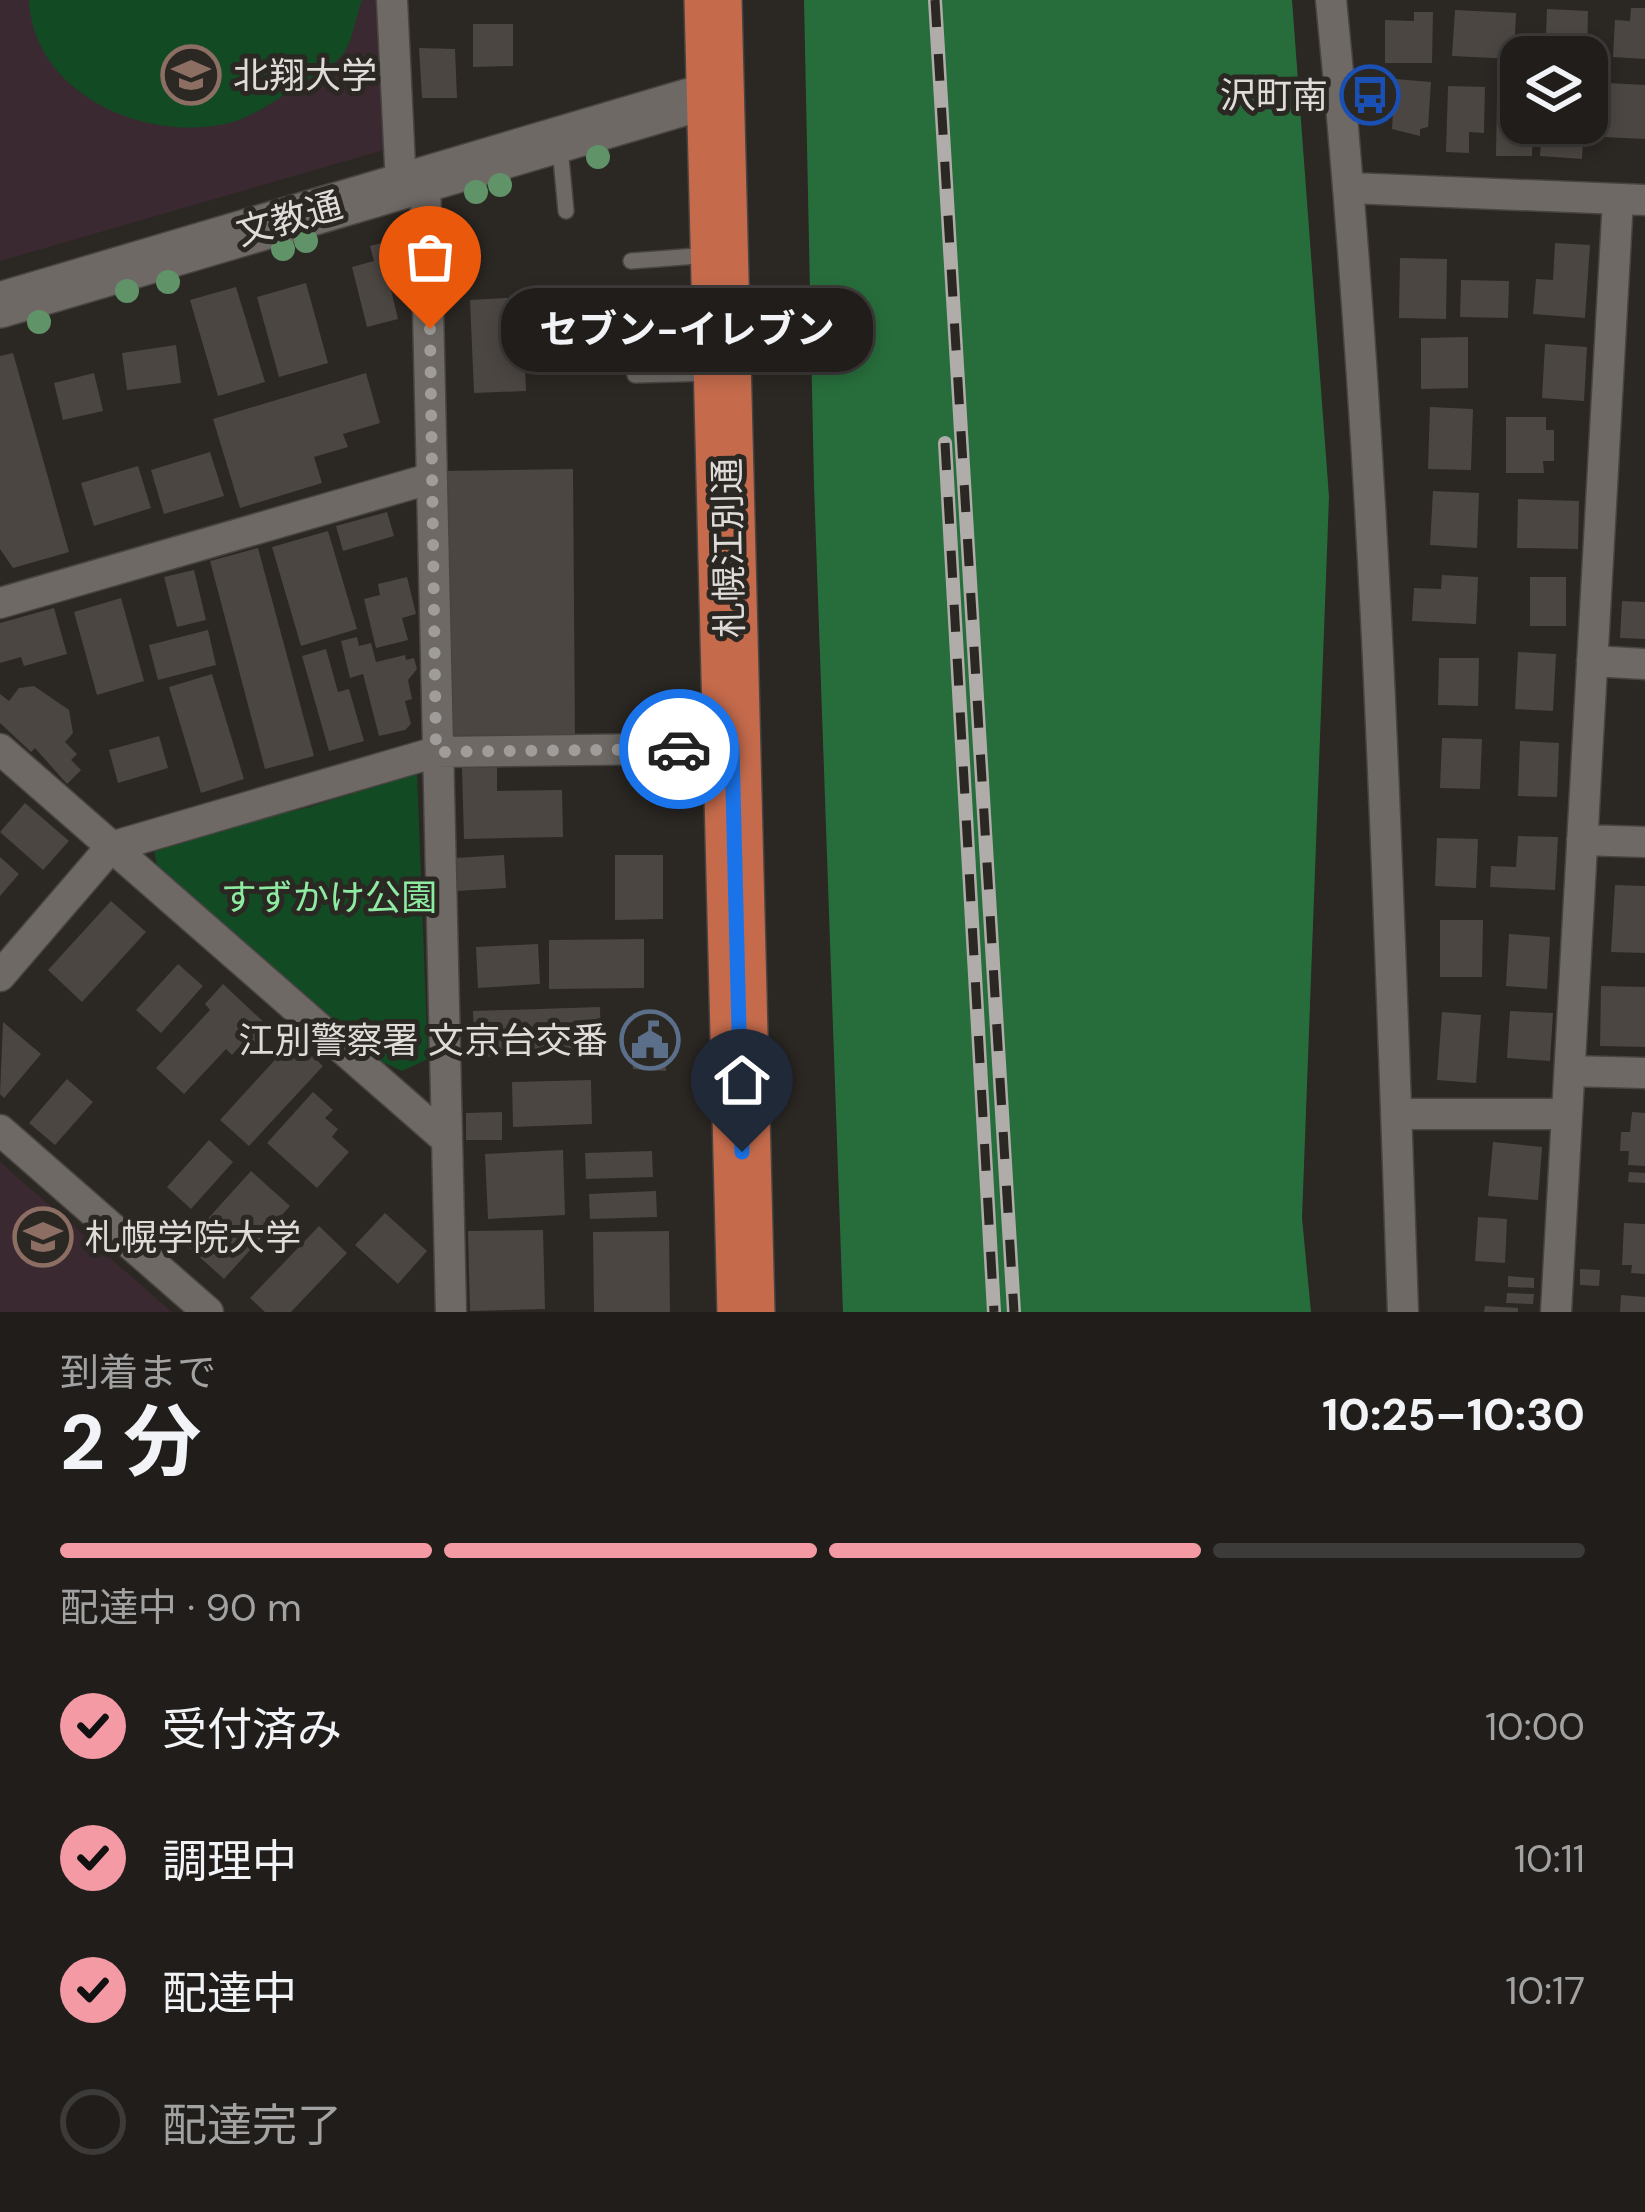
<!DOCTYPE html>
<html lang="ja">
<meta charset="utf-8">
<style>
:root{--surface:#201d1a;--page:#282623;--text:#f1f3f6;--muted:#a2a2a2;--line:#3d3b39;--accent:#f49aa4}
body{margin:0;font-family:"DM Sans","Noto Sans JP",sans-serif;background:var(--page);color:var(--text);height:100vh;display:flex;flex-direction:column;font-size:45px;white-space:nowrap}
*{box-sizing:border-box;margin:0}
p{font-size:39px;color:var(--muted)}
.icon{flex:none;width:66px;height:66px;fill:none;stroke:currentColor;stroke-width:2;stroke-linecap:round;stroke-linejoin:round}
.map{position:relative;height:1312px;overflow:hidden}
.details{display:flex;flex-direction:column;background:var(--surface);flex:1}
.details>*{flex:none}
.tools{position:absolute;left:1500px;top:36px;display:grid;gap:24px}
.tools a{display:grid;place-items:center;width:108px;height:108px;border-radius:24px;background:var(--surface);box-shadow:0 6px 18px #0003,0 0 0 3px var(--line);font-size:60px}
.pin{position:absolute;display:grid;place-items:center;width:102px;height:102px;color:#fff;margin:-123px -51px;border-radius:50% 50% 50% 0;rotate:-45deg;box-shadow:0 0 12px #0007}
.pin .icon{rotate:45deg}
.courier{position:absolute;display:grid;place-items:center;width:120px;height:120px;margin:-60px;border:9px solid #1a73e8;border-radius:50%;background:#fff;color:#222;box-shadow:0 3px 15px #0007}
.bubble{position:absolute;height:84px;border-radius:36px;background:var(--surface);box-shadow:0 6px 18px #0003,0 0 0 3px var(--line);font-size:39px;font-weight:700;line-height:84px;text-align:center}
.summary em{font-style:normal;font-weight:700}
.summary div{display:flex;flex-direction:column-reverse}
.summary{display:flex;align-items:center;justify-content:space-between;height:204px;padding:0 60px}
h1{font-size:78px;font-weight:700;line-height:90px}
.bar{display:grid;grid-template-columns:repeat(4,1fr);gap:18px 12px;align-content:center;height:144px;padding:0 60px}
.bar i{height:15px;border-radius:9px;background:var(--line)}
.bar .on{background:var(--accent)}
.bar p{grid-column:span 4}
ol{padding:0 60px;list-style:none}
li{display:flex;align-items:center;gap:36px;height:132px}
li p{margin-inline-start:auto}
li .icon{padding:12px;border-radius:50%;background:var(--accent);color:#111;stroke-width:4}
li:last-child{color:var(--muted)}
li i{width:66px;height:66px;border:6px solid var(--line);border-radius:50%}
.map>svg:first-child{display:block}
.education{fill:#3b2931}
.green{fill:#114a23}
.forest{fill:#276d3b}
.building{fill:#4b4642}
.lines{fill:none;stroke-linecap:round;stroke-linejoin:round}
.lane-casing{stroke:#484441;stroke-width:18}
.street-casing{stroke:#484441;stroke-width:33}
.secondary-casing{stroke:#484441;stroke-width:48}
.highway-casing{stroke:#484441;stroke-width:60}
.lane{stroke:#6e6965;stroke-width:15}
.street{stroke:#6e6965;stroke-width:30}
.secondary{stroke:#6e6965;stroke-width:45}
.highway{stroke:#c56b4c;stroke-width:57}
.rail-casing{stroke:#b0aca9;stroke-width:14}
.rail{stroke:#2b2723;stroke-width:9;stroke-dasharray:27;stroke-linecap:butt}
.tree{fill:#619369}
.done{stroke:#9f9c99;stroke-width:12;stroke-dasharray:0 21.6}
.route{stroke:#1a73e8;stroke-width:15}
.labels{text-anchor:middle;stroke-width:10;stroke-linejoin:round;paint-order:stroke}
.poi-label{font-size:36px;fill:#dedbd8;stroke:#2b2723;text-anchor:start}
.street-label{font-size:36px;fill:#dedbd8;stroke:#2b2723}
.park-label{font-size:36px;fill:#8eeca2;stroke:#2b2723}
</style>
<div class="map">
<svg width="1645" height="1312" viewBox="0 0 1645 1312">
<rect width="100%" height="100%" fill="#2b2723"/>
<path class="education" d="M0,0h380l4,150 -384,111z
M0,1162l172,150h-172z"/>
<path class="green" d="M29,0h333c-6,16 -9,39 -18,53 -9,13 -33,24 -46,33 -18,12 -43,29 -65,36 -85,23 -200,-27 -204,-122z
M417,773l11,286 -26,12 -28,-13 -216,-188 -4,-18 12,-11 144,-34z"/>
<path class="forest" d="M804,0h488l37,497 -27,721 9,94h-468l-29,-827z"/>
<path class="building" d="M1631,8h14v51l-32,-2 2,-37 15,1z
M1547,9l41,2 -1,46h-42z
M1455,10l61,3 -2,46 -62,-3z
M1414,12h19l-1,51h-47v-43l29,1z
M473,24h40v42l-40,1z
M419,48l36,1 2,49h-35z
M1395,79l36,3 -3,45 -8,2v7l-28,-7z
M1607,83l38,2v54l-41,-2z
M1448,86l37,1 -1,46 -15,-1v21l-23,-1z
M1497,99l24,1v23h12l-1,33h-36z
M1542,123h42l-2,36 -42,-3z
M396,239l12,47 -17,4 7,29 -31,8 -15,-60 22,-6 -4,-15z
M1555,243l35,2 -5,73 -52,-4 3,-35 17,1z
M1400,258l47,1 -1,60 -47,-1z
M1461,280l48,1 -1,37 -48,-1z
M306,283l22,80 -49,14 -22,-80z
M236,287l29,95 -47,14 -28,-96z
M522,297l4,94 -52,2 -4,-93z
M1468,337v51l-47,1v-51z
M1545,344l42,3 -3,54 -42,-3z
M176,345l5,38 -54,7 -5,-37z
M13,353l56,199 -56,16 -13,-19v-193z
M94,373l9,38 -40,9 -9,-37z
M366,373l14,50 -37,11 5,13 -34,10 8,26 -82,25 -27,-89z
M1430,407l43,2 -2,61 -43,-1z
M1506,417h40v13h8v31h-11l1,12h-38z
M210,452l14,44 -60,18 -13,-44z
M138,466l13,42 -57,18 -13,-43z
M573,469l2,268 -130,1 -2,-267z
M1433,491l46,2 -2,55 -47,-3z
M1518,499l61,2 -1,48 -61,-1z
M387,512l7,24 -51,15 -7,-25z
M328,531l29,98 -56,17 -29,-99z
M258,548l56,208 -49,13 -55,-208z
M194,570l12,50 -29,7 -13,-50z
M1442,575l36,2 -2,47 -64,-3 2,-33 27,1z
M407,577l9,37 -14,4 6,22 -32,8 -12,-49 16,-4 -2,-11z
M1530,577h36v49h-36z
M121,598l23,83 -47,14 -23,-83z
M1622,601l23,1v37l-25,-1z
M54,608l13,46 -43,12 -3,-9 -21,6v-40z
M208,630l8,35 -58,15 -9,-35z
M357,637l2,9 12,-3 5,19 29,-7 1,5 8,-2 3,11 -9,11 4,19 -7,2 6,23 -6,6 -26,6 -16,-62 -13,4 -9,-37z
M326,649l12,43 11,-3 15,52 -35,10 -27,-95z
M1518,652l38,2 -3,57 -38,-2z
M1439,658h40l-1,48 -40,-1z
M212,674l32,105 -43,14 -32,-106z
M34,686l35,24 4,23 -8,9 12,12 -6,6 10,10 -14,14 -32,-36 -4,4 -31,-29v-29l9,7 10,-13z
M159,736l9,32 -50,15 -9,-33z
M1442,738l40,1 -2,50 -40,-1z
M1520,741l39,2 -2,54 -39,-1z
M497,767v24l65,-1 1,47 -99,2 -2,-71z
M25,803l44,38 -26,29 -43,-38z
M1518,836l40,1 -3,53 -65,-3 1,-21 25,1z
M1437,838l41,1 -2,49 -41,-2z
M504,855l2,33 -49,3 -2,-33z
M615,855h48v64l-48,1z
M0,857l19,17 -19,22z
M1615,885l30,1v67l-34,-1z
M111,901l35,31 -64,70 -34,-32z
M1440,920h43l-1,57h-42z
M1509,934l41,3 -3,52 -41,-3z
M644,939v49l-95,1v-49z
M538,944l2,40 -62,4 -2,-41z
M178,964l25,22 -42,47 -25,-23z
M223,984l47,44 -21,22 -7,-6 -10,11 -6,-6 -42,45 -28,-26 54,-58 -5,-6z
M1601,986l44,1v60l-45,-1z
M600,1007l1,46 -126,4 -2,-46z
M1510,1011l43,2 -3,48 -43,-3z
M1442,1012l39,3 -5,68 -39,-3z
M633,1013h31l2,58 -33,-2z
M3,1022l38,32 -37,44 -4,-4z
M294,1039l29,27 -74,80 -29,-26z
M67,1079l26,23 -38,43 -26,-22z
M591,1080l1,44 -79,3 -1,-45z
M313,1092l20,18 -8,8 13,11 -6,8 17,15 -32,36 -50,-45z
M502,1112v28h-36v-27z
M1632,1112l13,1v53l-17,-1 1,-14h-9l1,-19h9z
M209,1140l24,22 -42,47 -24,-22z
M1493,1142l49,5 -4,53 -50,-4z
M563,1150l2,65 -77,4 -3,-65z
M652,1151l1,26 -67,2 -1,-26z
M251,1171l39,35 -66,73 -39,-35z
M1629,1172l16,1v10l-17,-1z
M656,1191l1,26 -67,2 -1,-25z
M385,1213l42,38 -29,33 -43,-39z
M1478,1217l29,2 -2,44 -30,-2z
M1624,1223l21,1v50l-14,-1 1,-8h-10z
M319,1226l28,27 -56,59h-26l-15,-14z
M543,1230l2,79 -75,2 -2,-80z
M669,1231l1,81h-76l-1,-80z
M1580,1269l20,1 -1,16 -19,-1z
M1508,1276l26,2v10l-26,-1z
M1507,1293l27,1 -1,10 -27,-1z
M1621,1295l24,2v15h-25z
M1485,1306l33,2v4h-34z"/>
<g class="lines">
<g class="lane-casing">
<path id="lane" d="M560,148l6,63
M631,261l79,-6
M635,375l79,-2"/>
</g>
<g class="street-casing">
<path id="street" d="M392,0l9,186
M1331,0c44,436 57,875 72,1312
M425,178l26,1134
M1350,188l295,12
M0,603l429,-124
M1592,661l53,3
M0,749l447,391
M1582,840l63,2
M0,976l111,-129 325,-95 296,-4
M1570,1071l75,2
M1396,1114h171
M0,1130l208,182
M1556,1312l62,-1113"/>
</g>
<g class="secondary-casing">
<path id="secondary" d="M0,305l717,-212"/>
</g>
<g class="highway-casing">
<path id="highway" d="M713,0l33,1312"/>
</g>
<use href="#lane" class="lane"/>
<use href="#street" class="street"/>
<use href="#secondary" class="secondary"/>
<use href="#highway" class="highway"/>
<g class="rail-casing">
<path id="rail" d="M935,0l79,1312
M945,443l49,869"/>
</g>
<use href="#rail" class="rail"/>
</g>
<g class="tree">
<circle cx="598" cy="157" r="12"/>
<circle cx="500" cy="185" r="12"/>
<circle cx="476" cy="192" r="12"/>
<circle cx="306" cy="241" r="12"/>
<circle cx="283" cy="249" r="12"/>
<circle cx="168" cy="282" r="12"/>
<circle cx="127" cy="291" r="12"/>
<circle cx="39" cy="322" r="12"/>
</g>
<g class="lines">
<path class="done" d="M430,329l6,423 243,-3"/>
<path class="route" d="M679,749l53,-1 10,404"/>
</g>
<defs>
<g id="university-ring" transform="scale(3)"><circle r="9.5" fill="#2b2723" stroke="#8d6e63" stroke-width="1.5"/><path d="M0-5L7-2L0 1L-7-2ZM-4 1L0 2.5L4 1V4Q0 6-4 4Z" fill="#8d6e63"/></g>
<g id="bus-ring" transform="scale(3)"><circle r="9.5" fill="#2b2723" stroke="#1a4fb4" stroke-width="1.5"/><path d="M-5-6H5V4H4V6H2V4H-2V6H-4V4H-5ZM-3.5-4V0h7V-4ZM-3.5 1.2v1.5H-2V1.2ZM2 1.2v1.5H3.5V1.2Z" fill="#1a4fb4"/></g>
<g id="civic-ring" transform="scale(3)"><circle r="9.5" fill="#2b2723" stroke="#5c6f8a" stroke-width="1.5"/><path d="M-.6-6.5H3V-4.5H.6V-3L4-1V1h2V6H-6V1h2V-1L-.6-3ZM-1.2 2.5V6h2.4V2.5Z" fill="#5c6f8a"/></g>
</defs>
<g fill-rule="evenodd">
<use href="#university-ring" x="191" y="75"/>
<use href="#bus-ring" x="1370" y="95"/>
<use href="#civic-ring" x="650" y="1040"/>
<use href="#university-ring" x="43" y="1237"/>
</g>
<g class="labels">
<g class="poi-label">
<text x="233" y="88">北翔大学</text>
<text x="1328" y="108" text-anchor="end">沢町南</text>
<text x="608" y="1053" text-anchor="end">江別警察署 文京台交番</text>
<text x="85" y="1250">札幌学院大学</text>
</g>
<g class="street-label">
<text transform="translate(289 218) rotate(-16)" y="13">文教通</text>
<text transform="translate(728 548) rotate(-91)" y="13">札幌江別通</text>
</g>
<g class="park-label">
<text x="329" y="910">すずかけ公園</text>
</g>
</g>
</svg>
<div class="tools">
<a><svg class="icon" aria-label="layers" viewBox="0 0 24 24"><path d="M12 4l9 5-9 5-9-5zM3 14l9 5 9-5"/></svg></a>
</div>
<div class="pin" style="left:430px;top:329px;background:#ea580c"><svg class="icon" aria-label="bag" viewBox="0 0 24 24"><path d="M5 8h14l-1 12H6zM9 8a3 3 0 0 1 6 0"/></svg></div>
<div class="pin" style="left:742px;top:1152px;background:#1f2937"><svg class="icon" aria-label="home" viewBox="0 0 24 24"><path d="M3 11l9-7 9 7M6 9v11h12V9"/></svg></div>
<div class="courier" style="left:679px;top:749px"><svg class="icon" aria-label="car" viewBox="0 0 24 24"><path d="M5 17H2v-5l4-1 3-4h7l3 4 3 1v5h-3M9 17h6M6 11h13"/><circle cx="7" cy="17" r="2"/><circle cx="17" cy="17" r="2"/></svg></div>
<div class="bubble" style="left:501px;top:288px;width:372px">セブン-イレブン</div>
</div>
<section class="details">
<div class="summary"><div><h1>2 分</h1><p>到着まで</p></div><em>10:25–10:30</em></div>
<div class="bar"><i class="on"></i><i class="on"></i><i class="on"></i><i></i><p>配達中 · 90 m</p></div>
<ol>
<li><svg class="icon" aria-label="check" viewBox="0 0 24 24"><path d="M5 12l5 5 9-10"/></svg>受付済み<p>10:00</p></li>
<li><svg class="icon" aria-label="check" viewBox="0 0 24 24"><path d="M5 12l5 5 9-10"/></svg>調理中<p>10:11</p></li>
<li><svg class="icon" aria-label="check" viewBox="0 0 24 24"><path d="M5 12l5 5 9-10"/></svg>配達中<p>10:17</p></li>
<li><i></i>配達完了</li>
</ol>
</section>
